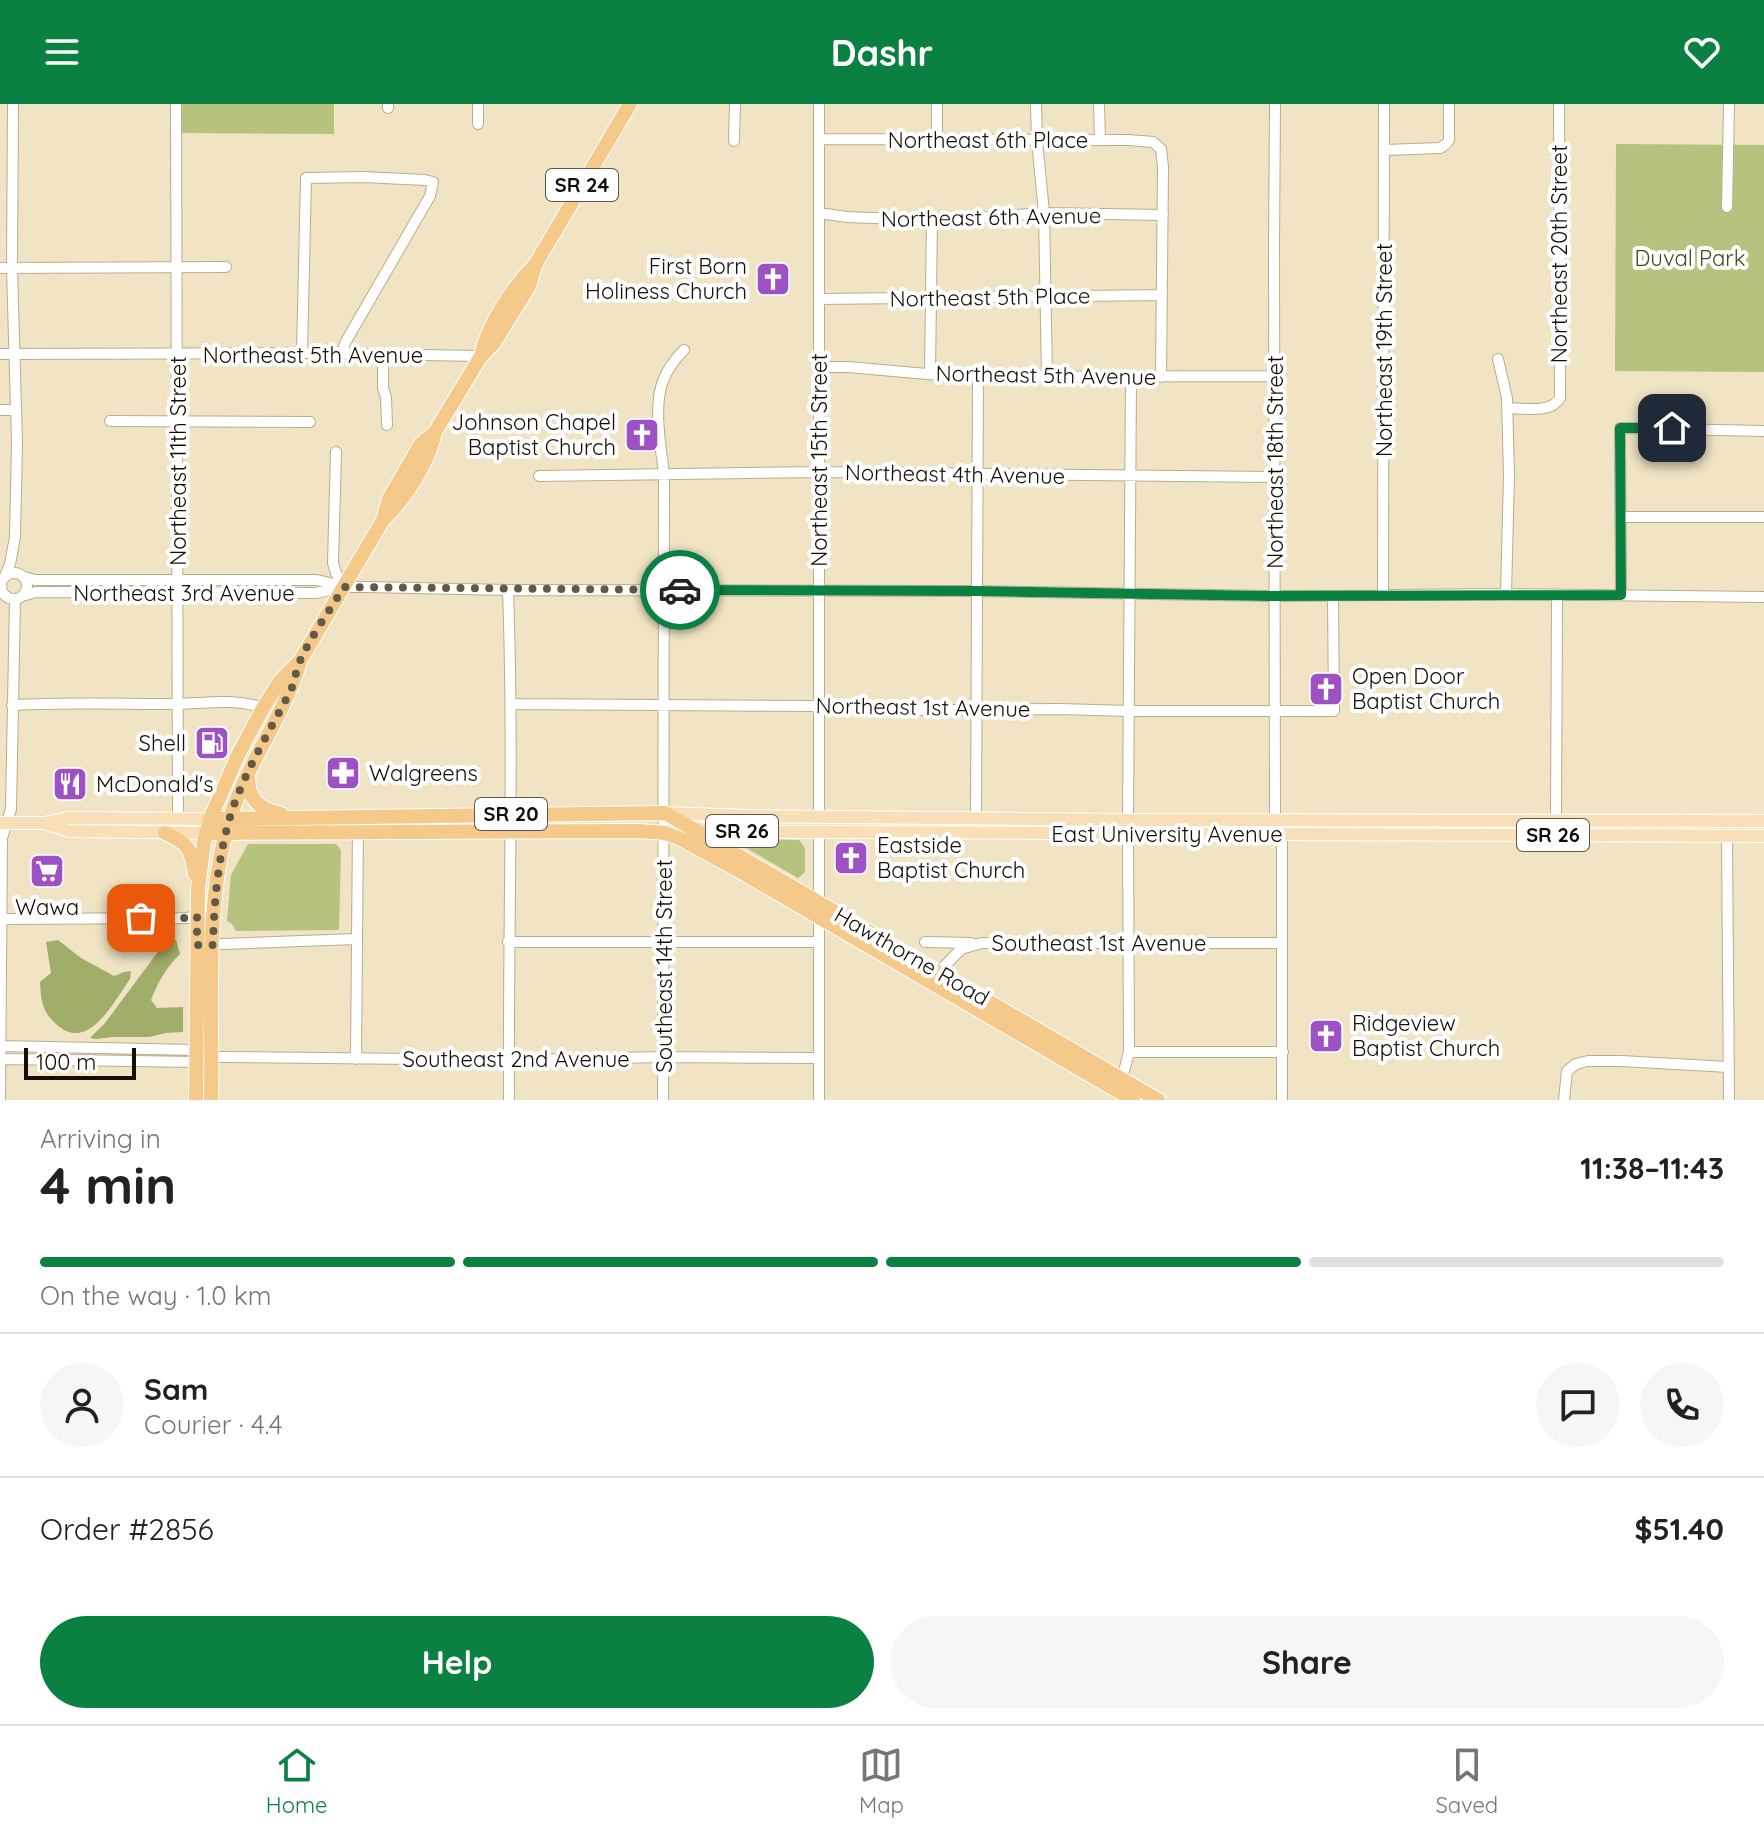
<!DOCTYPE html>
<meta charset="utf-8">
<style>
:root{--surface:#fff;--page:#f6f6f6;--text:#222;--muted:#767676;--line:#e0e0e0;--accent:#0b8043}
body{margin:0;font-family:Quicksand,sans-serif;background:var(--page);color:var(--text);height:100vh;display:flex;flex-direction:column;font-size:30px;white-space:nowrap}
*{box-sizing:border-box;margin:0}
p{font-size:26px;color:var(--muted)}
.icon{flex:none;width:44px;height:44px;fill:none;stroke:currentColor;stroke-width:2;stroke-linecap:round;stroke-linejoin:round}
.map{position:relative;height:996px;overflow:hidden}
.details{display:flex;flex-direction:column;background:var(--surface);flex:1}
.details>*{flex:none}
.scale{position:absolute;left:24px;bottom:20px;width:112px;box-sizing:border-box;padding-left:8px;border:4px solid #130f05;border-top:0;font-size:22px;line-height:28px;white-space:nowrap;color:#130f05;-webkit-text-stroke:6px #fff;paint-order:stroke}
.pin{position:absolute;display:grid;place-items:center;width:68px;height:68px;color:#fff;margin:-34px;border-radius:16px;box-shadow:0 4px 12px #0006}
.courier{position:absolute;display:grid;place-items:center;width:80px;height:80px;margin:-40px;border:6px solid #0b8043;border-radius:50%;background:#fff;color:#222;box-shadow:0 2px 10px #0007}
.overview em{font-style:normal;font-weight:800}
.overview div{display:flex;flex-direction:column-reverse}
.overview{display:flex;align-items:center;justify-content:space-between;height:136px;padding:0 40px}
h1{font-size:52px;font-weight:800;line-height:60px}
.bar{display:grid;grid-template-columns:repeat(4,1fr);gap:12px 8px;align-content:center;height:96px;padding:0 40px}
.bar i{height:10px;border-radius:6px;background:var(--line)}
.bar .active{background:var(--accent)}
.bar p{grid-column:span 4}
.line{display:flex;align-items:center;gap:20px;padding:0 40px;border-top:2px solid var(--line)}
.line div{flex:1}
.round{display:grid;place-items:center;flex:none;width:84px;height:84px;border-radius:42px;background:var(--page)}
.cta{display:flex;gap:16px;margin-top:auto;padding:16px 40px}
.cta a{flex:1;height:92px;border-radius:48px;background:var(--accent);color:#fff;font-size:32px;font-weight:800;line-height:92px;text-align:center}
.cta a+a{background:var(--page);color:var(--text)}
header{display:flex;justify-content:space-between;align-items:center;height:104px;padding:0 40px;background:var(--accent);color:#fff;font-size:36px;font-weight:800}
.tabs{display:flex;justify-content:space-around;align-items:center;height:112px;border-top:2px solid var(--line);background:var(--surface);font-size:22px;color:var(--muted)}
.tabs a{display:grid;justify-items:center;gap:4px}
.tabs .active{color:var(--accent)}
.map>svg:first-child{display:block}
.green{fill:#b5c37f}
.forest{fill:#a1ae6a}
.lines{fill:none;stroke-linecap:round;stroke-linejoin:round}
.minor-casing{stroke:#baad8f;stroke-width:12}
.major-casing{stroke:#fff;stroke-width:14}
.highway-casing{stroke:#fff;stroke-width:16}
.minor{stroke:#fff;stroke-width:10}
.major{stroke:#f9dfb8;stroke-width:12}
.highway{stroke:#f5c989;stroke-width:14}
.done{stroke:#615a48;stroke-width:8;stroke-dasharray:0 14.4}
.route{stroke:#0b8043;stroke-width:10}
.labels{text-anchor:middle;stroke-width:8;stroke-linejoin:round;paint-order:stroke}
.shield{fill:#fff;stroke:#5a5750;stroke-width:2}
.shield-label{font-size:20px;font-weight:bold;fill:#130f05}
.street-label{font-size:22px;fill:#130f05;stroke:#fff}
.park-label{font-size:22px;fill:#444d1a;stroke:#fff}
.poi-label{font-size:22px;fill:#130f05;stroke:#fff;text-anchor:start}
</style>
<header><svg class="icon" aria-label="menu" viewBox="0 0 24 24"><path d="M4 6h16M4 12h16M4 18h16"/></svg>Dashr<svg class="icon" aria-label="heart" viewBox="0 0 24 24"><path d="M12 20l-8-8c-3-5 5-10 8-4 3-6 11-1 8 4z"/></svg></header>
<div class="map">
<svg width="1764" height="996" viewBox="0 0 1764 996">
<rect width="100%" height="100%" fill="#f1e4c4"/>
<path class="green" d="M180,0h154v30l-154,-1z
M1616,40l148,1v227l-149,-1z
M729,734l70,2 6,8v24l-7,6z
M248,740h88l5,6 -2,80 -103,1 -4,-7 -5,-3 4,-46z"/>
<path class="forest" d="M169,833l7,3 4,14c-14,14 -22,28 -29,46l6,8 26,-1v25l-17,1 -17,4h-36l-17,2 -6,-1 15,-15z
M58,836l23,18 33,18 10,-4 7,-1 -1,8c-17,24 -43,76 -75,44 -13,-12 -14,-23 -15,-41l11,-9 -5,-31z"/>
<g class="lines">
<g class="minor-casing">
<path id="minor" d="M176,0l2,715
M388,0v4
M478,0v20
M819,0v713
M937,0v36
M1036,0l1,36 7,73 3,164
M1099,0l1,36
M819,35l310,1 24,2 8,7 2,18 -2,210
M734,37l1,-37
M1385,46l55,-2 6,-4 3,-4v-36
M1727,103l2,-103
M819,109l28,4 52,2 91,-2 54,-4 119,2
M0,164l226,-1
M819,195l342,-4
M302,249l4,-175 57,-1 62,3 8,2 -3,14 -85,147 -3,11
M0,250l302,-1 179,3
M383,250v34l3,9 1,28
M1498,255l9,39 2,77 -3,119
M819,263h29l113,10 313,-1
M930,269l2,-155
M1507,304c16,0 44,6 53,-10l-1,-294
M0,306h16
M110,317l200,1
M336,348l-3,111 3,10 8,14
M539,372l280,-4 457,5
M1620,413h144
M1 482a13 13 0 1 1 26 0a13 13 0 1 1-26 0Z
M5,472l5,-12 5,-27 2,-94 -5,-175 1,-164
M24,473l11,3h282l25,6
M508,486c6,170 0,340 1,510
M1383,491l1,-491
M1621,491l-1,-167 144,3
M22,492l14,-4 280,1 28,-6h22l142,3 468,1 294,5 236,-2 258,3
M512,600l307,2 65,4 176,-1 69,2h205l-1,-115
M12,601c55,-3 110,-1 166,-1 28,-1 58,-6 85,4
M976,713l2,-440
M1128,716l3,-442
M1275,716l-1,-573 1,-143
M1556,717l1,-226
M819,728v268
M1727,732l2,264
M2,815l185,-1 10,-2
M508,838h311
M925,838l46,1
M197,841l159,-6
M936,871l25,-26 21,-6h300
M0,942l197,4 6,3
M1129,948h154
M0,955l197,3 15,-5h9l287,3 155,-3 156,1
M356,955l2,-234
M1122,975l7,-27 -1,-218
M0,996l2,-262 9,-29 4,-210
M663,996l1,-626c-3,-26 -11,-68 -1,-93 4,-11 13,-23 21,-31
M1282,996v-266
M1564,996l3,-29 9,-7 12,-3h33l108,6"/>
</g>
<g class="major-casing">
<path id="major" d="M665,709l84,3 379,4 636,1
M0,719h44l24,-5 142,1
M47,720l22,7 137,2
M691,724l58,4h70l945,4"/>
</g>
<g class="highway-casing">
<path id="highway" d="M481,252c7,-32 31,-68 54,-91l95,-161
M384,415c22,-21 45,-57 51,-87
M248,673c1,24 10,31 33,37
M210,715l455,-6 493,287
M165,729c24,11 26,15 30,41
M206,729l432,-2 27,2 16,6 55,30 397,231
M196,996l2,-212 6,-46 6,-23 28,-64 25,-47 17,-27 20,-20 83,-141 6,-21 31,-54 15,-13 46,-76 13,-13 35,-57 6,-21
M211,996c2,-90 -8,-199 20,-285 17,-52 52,-98 68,-150"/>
</g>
<use href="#minor" class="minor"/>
<use href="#major" class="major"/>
<use href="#highway" class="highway"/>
</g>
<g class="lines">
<path class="done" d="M141,814h46l10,-2v29h16c1,-43 5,-87 17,-128 14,-45 40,-86 61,-127 4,-10 5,-20 9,-29 11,-25 30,-51 44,-74l336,3"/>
<path class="route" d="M680,486l296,1 294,5 351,-1 -1,-167h52"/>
</g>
<defs>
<g id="church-square" transform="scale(1.8)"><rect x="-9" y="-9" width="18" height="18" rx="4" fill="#9e51c2" stroke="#fff"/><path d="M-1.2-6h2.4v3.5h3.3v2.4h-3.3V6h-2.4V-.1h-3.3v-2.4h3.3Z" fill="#fff"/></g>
<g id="fuel-square" transform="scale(1.8)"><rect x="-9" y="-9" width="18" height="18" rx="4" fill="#9e51c2" stroke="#fff"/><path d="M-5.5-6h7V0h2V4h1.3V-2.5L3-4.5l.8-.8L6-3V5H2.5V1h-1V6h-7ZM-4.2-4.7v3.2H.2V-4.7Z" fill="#fff"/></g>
<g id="pharmacy-square" transform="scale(1.8)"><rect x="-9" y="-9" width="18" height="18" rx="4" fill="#9e51c2" stroke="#fff"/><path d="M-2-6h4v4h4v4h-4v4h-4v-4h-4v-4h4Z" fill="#fff"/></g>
<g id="restaurant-square" transform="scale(1.8)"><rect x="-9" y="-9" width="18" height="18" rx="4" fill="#9e51c2" stroke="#fff"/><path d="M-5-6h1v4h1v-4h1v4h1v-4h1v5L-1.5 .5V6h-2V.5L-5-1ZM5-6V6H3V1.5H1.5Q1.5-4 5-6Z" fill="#fff"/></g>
<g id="supermarket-square" transform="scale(1.8)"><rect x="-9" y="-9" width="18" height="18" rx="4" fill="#9e51c2" stroke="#fff"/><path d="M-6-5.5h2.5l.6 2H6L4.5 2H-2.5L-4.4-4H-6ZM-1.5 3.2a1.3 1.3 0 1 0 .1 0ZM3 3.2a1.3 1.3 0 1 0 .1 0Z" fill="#fff"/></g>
</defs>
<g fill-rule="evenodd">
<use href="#church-square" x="773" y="175"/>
<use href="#church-square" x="642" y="331"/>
<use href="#church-square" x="1326" y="585"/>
<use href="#fuel-square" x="212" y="639"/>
<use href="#pharmacy-square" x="343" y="669"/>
<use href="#restaurant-square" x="70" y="680"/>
<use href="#church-square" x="851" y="754"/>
<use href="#supermarket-square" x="47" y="767"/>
<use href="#church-square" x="1326" y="932"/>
</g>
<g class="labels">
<g class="shield">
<rect x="546" y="65" width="72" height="32" rx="6"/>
<rect x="475" y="694" width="72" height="32" rx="6"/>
<rect x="706" y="711" width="72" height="32" rx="6"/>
<rect x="1517" y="715" width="72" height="32" rx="6"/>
</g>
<g class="shield-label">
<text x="582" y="88">SR 24</text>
<text x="511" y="717">SR 20</text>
<text x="742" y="734">SR 26</text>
<text x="1553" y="738">SR 26</text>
</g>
<g class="street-label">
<text x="988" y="44">Northeast 6th Place</text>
<text transform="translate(991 113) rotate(-1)" y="8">Northeast 6th Avenue</text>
<text transform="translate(1559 150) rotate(-90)" y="8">Northeast 20th Street</text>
<text transform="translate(990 193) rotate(-1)" y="8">Northeast 5th Place</text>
<text transform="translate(1384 246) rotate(-90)" y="8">Northeast 19th Street</text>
<text x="313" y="259">Northeast 5th Avenue</text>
<text transform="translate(1046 271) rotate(1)" y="8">Northeast 5th Avenue</text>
<text transform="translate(819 356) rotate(-90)" y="8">Northeast 15th Street</text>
<text transform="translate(178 357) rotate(-90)" y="8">Northeast 11th Street</text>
<text transform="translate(1275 358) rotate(-90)" y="8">Northeast 18th Street</text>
<text transform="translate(955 370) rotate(1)" y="8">Northeast 4th Avenue</text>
<text x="184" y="497">Northeast 3rd Avenue</text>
<text transform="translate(923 603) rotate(1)" y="8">Northeast 1st Avenue</text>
<text x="1167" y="738">East University Avenue</text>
<text x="1099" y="847">Southeast 1st Avenue</text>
<text transform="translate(912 852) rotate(30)" y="8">Hawthorne Road</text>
<text transform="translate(664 862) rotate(-90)" y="8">Southeast 14th Street</text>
<text x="516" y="963">Southeast 2nd Avenue</text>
</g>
<g class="park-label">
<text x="1690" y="162">Duval Park</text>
</g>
<g class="poi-label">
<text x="747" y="170" text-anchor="end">First Born<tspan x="747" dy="25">Holiness Church</tspan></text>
<text x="616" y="326" text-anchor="end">Johnson Chapel<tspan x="616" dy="25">Baptist Church</tspan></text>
<text x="1352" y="580">Open Door<tspan x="1352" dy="25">Baptist Church</tspan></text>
<text x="186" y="647" text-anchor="end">Shell</text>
<text x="369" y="677">Walgreens</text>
<text x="96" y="688">McDonald's</text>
<text x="877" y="749">Eastside<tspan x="877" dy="25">Baptist Church</tspan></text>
<text x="47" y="811" text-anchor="middle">Wawa</text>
<text x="1352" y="927">Ridgeview<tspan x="1352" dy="25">Baptist Church</tspan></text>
</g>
</g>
</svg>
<div class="scale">100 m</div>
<div class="pin" style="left:141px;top:814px;background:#ea580c"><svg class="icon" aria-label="bag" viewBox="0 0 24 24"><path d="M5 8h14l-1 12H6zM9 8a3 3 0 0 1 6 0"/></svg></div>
<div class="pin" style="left:1672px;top:324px;background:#1f2937"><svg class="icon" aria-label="home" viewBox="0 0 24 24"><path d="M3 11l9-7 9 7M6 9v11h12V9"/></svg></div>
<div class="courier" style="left:680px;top:486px"><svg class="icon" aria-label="car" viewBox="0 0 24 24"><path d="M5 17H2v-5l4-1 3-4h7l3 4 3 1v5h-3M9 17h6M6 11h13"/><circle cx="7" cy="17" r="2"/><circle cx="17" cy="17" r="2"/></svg></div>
</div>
<section class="details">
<div class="overview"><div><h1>4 min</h1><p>Arriving in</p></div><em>11:38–11:43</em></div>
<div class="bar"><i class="active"></i><i class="active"></i><i class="active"></i><i></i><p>On the way · 1.0 km</p></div>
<div class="line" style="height:144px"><a class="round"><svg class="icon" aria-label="person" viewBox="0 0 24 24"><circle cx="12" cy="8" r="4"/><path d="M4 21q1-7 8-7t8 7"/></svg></a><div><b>Sam</b><p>Courier · 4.4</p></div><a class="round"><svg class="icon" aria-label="chat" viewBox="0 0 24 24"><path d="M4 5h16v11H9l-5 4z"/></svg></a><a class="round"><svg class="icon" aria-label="phone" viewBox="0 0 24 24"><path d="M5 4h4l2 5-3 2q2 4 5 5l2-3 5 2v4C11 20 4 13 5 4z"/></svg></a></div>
<div class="line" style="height:104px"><div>Order #2856</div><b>$51.40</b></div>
<div class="cta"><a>Help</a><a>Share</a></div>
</section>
<nav class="tabs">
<a class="active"><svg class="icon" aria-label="home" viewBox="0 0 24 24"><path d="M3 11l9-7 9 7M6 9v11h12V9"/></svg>Home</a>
<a><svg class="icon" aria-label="map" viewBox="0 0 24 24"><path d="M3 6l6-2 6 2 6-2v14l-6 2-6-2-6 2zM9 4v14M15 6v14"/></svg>Map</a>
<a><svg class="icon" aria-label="saved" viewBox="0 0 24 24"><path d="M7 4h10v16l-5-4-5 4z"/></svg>Saved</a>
</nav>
